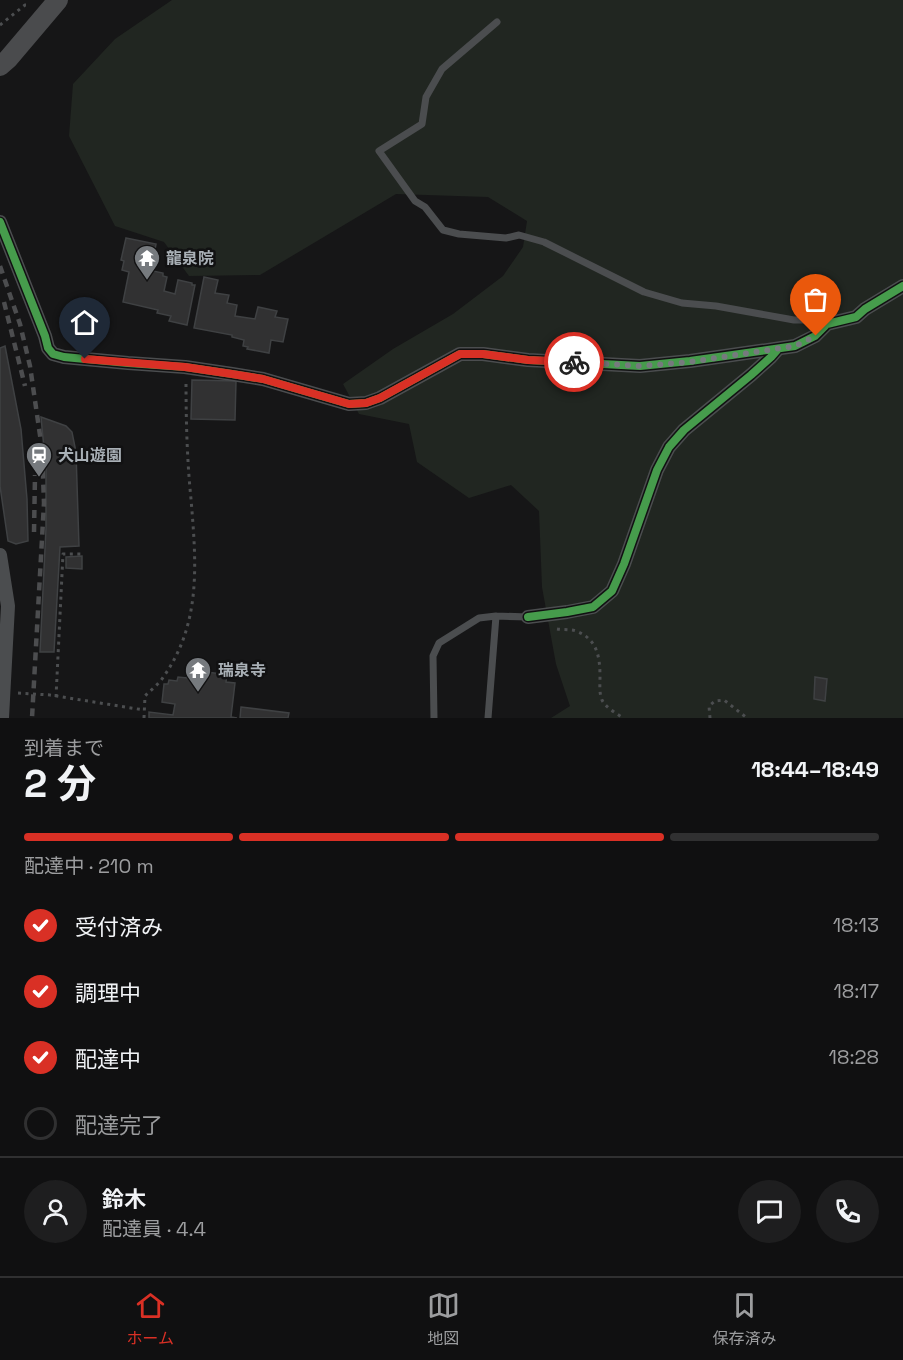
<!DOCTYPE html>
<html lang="ja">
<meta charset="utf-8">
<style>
:root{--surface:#101011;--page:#1e1e1f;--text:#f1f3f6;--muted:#9c9d9f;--line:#303031;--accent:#d93025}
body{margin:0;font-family:"Space Grotesk","Noto Sans JP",sans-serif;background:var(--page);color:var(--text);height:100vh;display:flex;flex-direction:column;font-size:22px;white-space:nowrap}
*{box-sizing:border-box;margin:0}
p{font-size:20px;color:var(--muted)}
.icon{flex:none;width:33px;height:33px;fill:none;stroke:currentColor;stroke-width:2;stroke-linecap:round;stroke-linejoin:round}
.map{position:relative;height:718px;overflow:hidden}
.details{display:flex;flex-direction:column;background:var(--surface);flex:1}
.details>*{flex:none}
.pin{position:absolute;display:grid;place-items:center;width:51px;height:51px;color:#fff;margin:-62px -26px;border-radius:50% 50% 50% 0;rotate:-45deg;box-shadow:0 0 6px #0007}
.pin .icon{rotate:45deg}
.courier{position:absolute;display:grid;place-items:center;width:60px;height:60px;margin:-30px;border:4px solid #d93025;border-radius:50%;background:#fff;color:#222;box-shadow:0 2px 8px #0007}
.overview em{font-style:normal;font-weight:700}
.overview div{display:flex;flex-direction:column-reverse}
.overview{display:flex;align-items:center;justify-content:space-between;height:102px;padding:0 24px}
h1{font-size:39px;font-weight:700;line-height:45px}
.bar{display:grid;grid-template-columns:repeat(4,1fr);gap:9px 6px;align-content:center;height:72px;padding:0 24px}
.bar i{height:8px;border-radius:4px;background:var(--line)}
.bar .on{background:var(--accent)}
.bar p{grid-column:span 4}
.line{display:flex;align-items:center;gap:15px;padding:0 24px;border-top:2px solid var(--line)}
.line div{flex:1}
.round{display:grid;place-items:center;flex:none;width:63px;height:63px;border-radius:32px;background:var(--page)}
ol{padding:0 24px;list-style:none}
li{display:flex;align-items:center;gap:18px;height:66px}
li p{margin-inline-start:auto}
li .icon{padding:6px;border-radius:50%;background:var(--accent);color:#fff;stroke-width:4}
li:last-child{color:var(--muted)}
li i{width:33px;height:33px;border:3px solid var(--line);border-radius:50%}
.tabs{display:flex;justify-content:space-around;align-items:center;height:84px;border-top:2px solid var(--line);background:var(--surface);font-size:16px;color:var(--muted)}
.tabs a{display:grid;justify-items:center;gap:3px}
.tabs .on{color:var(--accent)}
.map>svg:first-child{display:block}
.green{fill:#212621}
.building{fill:#313132;stroke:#3f4143;stroke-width:1.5}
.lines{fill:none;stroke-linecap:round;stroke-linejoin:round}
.path{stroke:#4c4e50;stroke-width:3;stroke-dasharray:3 4.5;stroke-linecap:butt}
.lane{stroke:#4b4d4f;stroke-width:7}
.street{stroke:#4b4d4f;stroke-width:14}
.secondary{stroke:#4a4b4d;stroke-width:20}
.rail{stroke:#4c4d4f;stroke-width:4.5;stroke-dasharray:8 6;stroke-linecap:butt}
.cycleway-casing{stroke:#111112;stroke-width:11}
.cycleway{stroke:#469c4c;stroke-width:8}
.done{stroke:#767a7e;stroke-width:6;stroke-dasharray:0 10.8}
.route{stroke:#d93025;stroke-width:8}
.labels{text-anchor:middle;stroke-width:5;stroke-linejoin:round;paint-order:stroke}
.poi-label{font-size:16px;font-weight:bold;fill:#a9b0b6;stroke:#111112;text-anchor:start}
</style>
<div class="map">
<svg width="903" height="718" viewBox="0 0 903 718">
<rect width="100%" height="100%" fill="#161617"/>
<path class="green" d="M172,0h731v718h-352l19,-12 -14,-42 -14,-77 -3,-76 -28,-26 -42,13 -52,-36 -8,-38 -50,-10 -16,-30 50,-35 60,-35 50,-38 20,-29 4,-26 -39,-24 -92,-3 -136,81 -71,1 -25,-34 -49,-16 -46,-90 4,-52 42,-45z"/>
<path class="building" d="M126,238l30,6 -4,22 -8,-1 -1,4 20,4v3l4,1 -3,14 11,3 3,-14 14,3v2h3l-8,40 -18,-4 2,-5 -14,-3 1,-3 -35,-8 6,-30 -7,-2 2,-9 -3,-1z
M204,277l14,3 -3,13 14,2 -2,8 10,2 -2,11 20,3 3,-12 19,4 -2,6 13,2 -5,23 -12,-2 -2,13 -22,-4 1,-2 -5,-1 1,-6 -12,-3v-2l-38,-7z
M5,346l16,83 6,70 1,42 -12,3 -8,-3 -8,-55v-138z
M192,380l44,1 -1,39 -44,-1z
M41,417l25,9 6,6 4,20 3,94 -19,1 -6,105h-14l6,-124v-59z
M82,556v13l-16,-1v-11z
M223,664l5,1 -2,17 9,1 -4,34 6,1h-88v-6l24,3 2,-11 -13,-2 2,-18h4l1,-4 8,1 1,-4 20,2 1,-8 23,3z
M815,677l12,2 -2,22 -11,-2z
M241,707l48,6 -1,5h-48z"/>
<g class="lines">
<path class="path" d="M0,25l25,-20h5
M557,629c6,1 13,0 19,2 21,8 24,25 24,46 0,7 -1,16 2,23 4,8 14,13 21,18
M18,693l32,2 94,15
M56,697l7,-143h21
M144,718l1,-22c6,-6 14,-12 19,-20 38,-54 32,-115 27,-177 -4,-39 -5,-79 -5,-119
M710,718l-1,-12 6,-5 9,-1 23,18"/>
<path class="lane" d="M497,22l-55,47 -16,28 -4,27 -43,27 36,50 10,6 18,23 16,4 47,4 13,-3 25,7 100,50 38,11 34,3 78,14h16l17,4
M434,718l-1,-62 6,-13 40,-25 17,-2 32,1
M488,718l8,-102"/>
<path class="street" d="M0,222l45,114 3,12 5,6 11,3 64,6 57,4 47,7 31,5 86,25 17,-1 14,-5 80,-44h23l45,6 112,6 50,-5 105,-15 20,-10 12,-12 29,-7 9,-8 38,-23
M0,555l8,51 -6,112
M528,617l39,-5 26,-5 19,-16 12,-27 33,-94 12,-23 15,-17 67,-55 20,-18 7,-8"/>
<path class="secondary" d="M0,66l8,-7 50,-59"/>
<path class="rail" d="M0,266l20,58 10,42 12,83 2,54 -12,215
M4,302l21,84
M34,532l1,-57"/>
<g class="cycleway-casing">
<path id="cycleway" d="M0,222l45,114 3,12 5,6 11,3 64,6 57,4 47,7 31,5 86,25 17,-1 14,-5 80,-44h23l45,6 112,6 50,-5 105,-15 20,-10 12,-12 29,-7 9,-8 38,-23
M528,617l39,-5 26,-5 19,-16 12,-27 33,-94 12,-23 15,-17 67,-55 20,-18 7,-8"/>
</g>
<use href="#cycleway" class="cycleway"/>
</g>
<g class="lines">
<path class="done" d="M574,362l66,4 50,-4 105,-16 21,-10"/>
<path class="route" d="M85,359l100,8 47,7 31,5 86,25 17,-1 14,-5 80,-44h23l45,6 46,2"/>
</g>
<defs>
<g id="temple-pin" transform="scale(1.35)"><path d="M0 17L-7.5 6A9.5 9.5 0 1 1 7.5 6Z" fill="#767a7e" stroke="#111112"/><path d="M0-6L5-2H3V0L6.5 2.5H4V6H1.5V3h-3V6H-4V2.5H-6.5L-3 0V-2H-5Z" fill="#fff"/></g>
<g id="station-pin" transform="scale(1.35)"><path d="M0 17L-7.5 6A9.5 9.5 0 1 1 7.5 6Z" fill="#767a7e" stroke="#111112"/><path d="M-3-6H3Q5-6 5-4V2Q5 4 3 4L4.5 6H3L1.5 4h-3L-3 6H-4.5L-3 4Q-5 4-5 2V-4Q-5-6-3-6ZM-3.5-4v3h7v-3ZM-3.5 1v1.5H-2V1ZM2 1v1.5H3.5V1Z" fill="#fff"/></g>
</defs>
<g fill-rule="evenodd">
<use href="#temple-pin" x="147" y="258"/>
<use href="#station-pin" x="39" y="455"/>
<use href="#temple-pin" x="198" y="670"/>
</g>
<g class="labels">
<g class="poi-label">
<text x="166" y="264">龍泉院</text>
<text x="58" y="461">犬山遊園</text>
<text x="218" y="676">瑞泉寺</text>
</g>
</g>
</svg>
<div class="pin" style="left:816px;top:336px;background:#ea580c"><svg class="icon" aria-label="bag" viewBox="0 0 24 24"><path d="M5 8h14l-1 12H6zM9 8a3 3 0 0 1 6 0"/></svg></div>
<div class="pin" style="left:85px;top:359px;background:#1f2937"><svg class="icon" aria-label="home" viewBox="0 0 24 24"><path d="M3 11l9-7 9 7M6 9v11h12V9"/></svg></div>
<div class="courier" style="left:574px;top:362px"><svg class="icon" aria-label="bike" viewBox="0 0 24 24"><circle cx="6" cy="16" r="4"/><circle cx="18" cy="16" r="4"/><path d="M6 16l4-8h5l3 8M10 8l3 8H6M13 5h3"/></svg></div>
</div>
<section class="details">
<div class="overview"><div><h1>2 分</h1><p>到着まで</p></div><em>18:44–18:49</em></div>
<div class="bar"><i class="on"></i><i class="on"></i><i class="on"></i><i></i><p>配達中 · 210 m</p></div>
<ol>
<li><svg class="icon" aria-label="check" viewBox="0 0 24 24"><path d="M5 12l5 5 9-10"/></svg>受付済み<p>18:13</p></li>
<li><svg class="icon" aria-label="check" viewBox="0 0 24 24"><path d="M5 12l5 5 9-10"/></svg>調理中<p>18:17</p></li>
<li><svg class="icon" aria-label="check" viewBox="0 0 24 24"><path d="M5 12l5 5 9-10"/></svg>配達中<p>18:28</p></li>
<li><i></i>配達完了</li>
</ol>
<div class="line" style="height:108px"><a class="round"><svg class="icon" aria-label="person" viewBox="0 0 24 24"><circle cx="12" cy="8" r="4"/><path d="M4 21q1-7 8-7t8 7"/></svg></a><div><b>鈴木</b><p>配達員 · 4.4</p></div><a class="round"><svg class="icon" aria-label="chat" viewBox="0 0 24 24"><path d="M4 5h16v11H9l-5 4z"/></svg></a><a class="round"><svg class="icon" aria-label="phone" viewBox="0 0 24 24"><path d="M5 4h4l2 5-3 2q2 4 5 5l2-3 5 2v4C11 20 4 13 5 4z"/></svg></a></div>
</section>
<nav class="tabs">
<a class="on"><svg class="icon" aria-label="home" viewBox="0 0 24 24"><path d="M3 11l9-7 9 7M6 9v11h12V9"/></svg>ホーム</a>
<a><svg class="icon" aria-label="map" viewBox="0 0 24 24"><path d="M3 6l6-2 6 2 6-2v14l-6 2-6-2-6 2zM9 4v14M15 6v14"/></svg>地図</a>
<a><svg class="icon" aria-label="saved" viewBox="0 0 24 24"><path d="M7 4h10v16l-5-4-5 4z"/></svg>保存済み</a>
</nav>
